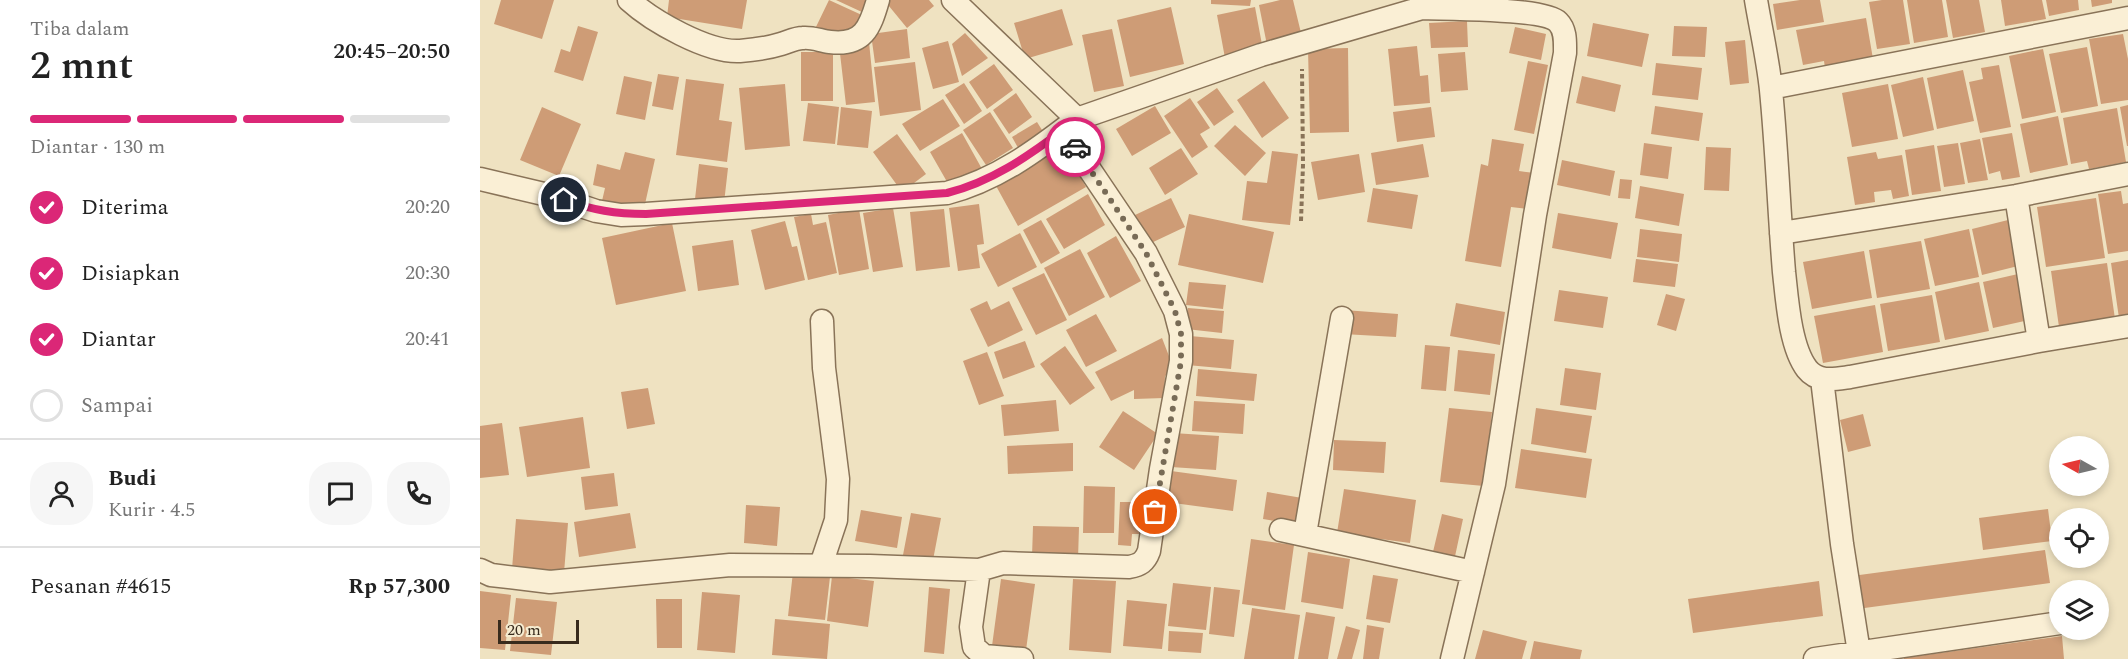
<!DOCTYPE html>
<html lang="id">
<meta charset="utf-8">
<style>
:root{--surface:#fff;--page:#f6f6f6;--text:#222;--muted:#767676;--line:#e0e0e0;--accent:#db2777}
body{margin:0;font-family:Spectral,serif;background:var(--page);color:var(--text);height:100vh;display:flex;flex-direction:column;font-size:22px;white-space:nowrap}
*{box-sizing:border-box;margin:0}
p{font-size:20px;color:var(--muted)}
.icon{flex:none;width:33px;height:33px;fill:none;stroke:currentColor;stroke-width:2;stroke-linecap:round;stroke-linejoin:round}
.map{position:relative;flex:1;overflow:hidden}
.side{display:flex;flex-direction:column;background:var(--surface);width:480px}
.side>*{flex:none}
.needle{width:39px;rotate:278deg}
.controls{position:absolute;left:1569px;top:436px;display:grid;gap:12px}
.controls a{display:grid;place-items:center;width:60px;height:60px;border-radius:50%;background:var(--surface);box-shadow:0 3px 9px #0003;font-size:30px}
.scale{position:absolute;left:18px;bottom:15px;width:81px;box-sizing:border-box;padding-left:6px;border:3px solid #382b1d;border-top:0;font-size:16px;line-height:21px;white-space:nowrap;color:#382b1d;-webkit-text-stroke:4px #f6ecd1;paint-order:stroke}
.pin{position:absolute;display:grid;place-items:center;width:51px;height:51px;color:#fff;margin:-26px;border:3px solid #fff;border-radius:50%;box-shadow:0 2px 6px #0007}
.courier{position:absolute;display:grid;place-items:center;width:60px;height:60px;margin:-30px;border:4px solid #db2777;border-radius:50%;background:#fff;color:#222;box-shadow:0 2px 8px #0007}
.head em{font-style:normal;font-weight:600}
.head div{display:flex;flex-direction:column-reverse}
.head{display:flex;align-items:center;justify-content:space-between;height:102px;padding:0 30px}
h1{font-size:39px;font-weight:600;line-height:45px}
.bar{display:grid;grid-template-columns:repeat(4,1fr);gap:9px 6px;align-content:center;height:72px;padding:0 30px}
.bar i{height:8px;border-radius:4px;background:var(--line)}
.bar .active{background:var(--accent)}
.bar p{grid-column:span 4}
.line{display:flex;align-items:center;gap:15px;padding:0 30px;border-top:2px solid var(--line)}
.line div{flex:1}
.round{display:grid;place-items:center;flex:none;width:63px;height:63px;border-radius:24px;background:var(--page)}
ol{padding:0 30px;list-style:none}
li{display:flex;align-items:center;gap:18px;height:66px}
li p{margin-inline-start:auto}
li .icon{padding:6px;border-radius:50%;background:var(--accent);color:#fff;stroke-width:4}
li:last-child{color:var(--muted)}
li i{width:33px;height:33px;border:3px solid var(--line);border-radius:50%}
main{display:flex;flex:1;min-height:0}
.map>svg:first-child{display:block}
.building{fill:#ce9c76}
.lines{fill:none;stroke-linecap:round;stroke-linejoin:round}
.minor-casing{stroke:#897358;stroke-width:25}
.path{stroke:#897358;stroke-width:4;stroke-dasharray:4.5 3;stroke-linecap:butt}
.minor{stroke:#faefd5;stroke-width:22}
.done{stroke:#786b56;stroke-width:6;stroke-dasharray:0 10.8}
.route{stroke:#db2777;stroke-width:8}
</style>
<main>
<section class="side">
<div class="head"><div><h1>2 mnt</h1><p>Tiba dalam</p></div><em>20:45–20:50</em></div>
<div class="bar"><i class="active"></i><i class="active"></i><i class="active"></i><i></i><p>Diantar · 130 m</p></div>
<ol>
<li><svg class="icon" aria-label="check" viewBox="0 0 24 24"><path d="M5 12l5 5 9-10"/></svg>Diterima<p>20:20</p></li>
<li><svg class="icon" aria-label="check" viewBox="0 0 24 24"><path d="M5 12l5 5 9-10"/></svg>Disiapkan<p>20:30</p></li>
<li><svg class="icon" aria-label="check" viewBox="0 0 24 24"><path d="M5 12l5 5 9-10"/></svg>Diantar<p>20:41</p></li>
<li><i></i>Sampai</li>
</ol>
<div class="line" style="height:108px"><a class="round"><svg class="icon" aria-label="person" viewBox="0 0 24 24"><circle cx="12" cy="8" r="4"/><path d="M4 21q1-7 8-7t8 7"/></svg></a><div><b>Budi</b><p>Kurir · 4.5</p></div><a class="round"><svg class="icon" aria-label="chat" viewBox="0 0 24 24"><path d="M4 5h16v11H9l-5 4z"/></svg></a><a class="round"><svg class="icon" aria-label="phone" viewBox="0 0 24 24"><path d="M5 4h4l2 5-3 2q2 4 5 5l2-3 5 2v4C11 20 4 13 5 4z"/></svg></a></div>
<div class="line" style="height:78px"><div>Pesanan #4615</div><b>Rp 57,300</b></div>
</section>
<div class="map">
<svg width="1648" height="659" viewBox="0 0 1648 659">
<rect width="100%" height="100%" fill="#efe2c1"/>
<path class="building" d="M21,0h53l-12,39 -48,-15z
M189,0h78l-5,29 -75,-12z
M349,0l35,16 -10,23 -39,-10z
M356,0h29l4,4 -5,9z
M404,0h45l5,6 -27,22z
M731,0h40l-1,6 -39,-2z
M800,0h13l9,37 -35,8 -8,-40z
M1320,0h20l4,22 -47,8 -4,-26z
M1402,0h21l7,44 -33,5 -8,-47z
M1427,0h35l6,37 -34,6z
M1466,0h33l6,32 -32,6z
M1521,0h41l4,19 -41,7z
M1566,0h32l1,10 -30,6z
M1611,0h21v3l-20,4z
M691,7l13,57 -54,13 -13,-57z
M775,7l8,43 -38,8 -8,-43z
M582,9l11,36 -48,14 -11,-36z
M1386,18l7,41 -48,9 -1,-7 -21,4 -7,-35z
M987,21l1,26 -37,1 -2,-25z
M1113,23l56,11 -7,33 -55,-11z
M98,26l20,6 -15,49 -29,-9 7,-23 9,3z
M1194,26l33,1 -2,30 -33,-1z
M1035,27l31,7 -5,26 -32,-7z
M427,29l3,29 -35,5 -4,-29z
M632,29l12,57 -30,6 -12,-57z
M485,33l23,25 -26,18 -10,-32z
M1643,34l5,25v41l-27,4 -12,-65z
M1265,40l4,43 -19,2 -5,-43z
M468,41l11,41 -26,7 -11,-41z
M389,42l6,60 -29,3 -7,-60z
M937,46l3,30 8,-1 2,28 -36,3 -6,-57z
M1607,47l11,59 -37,7 -12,-59z
M868,48l1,84 -39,1 -2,-84z
M1563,49l13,63 -34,7 -13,-63z
M321,52h32v49h-32z
M985,52l3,38 -27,2 -3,-38z
M1048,61l20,4 -14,69 -20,-4z
M435,62l6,48 -41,6 -6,-49z
M1176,63l46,5 -4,32 -46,-5z
M514,64l19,26 -26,19 -18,-27z
M1519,65l12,62 -31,6 -11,-51 14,-3 -2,-11z
M1483,70l11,51 -37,8 -10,-51z
M178,74l21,3 -6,33 -21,-4z
M144,76l28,6 -7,38 -29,-6z
M1102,76l39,9 -6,27 -39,-9z
M1443,77l11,53 -31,7 -12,-52z
M206,79l38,5 -5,36 13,2 -5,40 -51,-7z
M784,81l25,37 -27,20 -25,-38z
M484,83l18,28 -18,13 -19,-29z
M305,84l5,62 -45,4 -6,-62z
M1408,84l10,55 -46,8 -10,-54z
M737,88l17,24 -20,14 -17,-24z
M536,93l16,24 -23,17 -16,-24z
M710,98l20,30 -10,6 8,13 -16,11 -28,-42z
M463,99l17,27 -40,25 -18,-27z
M328,103l31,4 -4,37 -32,-3z
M1648,105v41h-1l-7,-39z
M675,106l16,27 -39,23 -16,-27z
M1175,106l48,7 -4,28 -48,-7z
M62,107l39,17 -22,52 -39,-16z
M361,107l31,4 -4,37 -31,-3z
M951,107l4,30 -38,5 -4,-30z
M1637,108l9,54 -37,7 -2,-8 -16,3 -8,-46z
M510,112l23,36 -27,17 -23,-35z
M1578,116l10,49 -38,8 -10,-49z
M557,122l10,16 -26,15 -9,-16z
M755,125l31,28 -21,23 -31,-30z
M482,133l20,36 -32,18 -20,-35z
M1532,133l8,44 -18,3 -2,-9 -11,3 -7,-36z
M417,134l29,40 -24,18 -29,-40z
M1012,139l32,5 -5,27 16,2 -6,36 -18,-2 -10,60 -36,-6 16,-97 7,2z
M1500,139l8,41 -20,3 -8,-40z
M1164,143l28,4 -4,32 -28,-4z
M1478,143l7,41 -21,3 -7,-41z
M943,144l6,33 -53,8 -5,-32z
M582,145l24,42 -68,39 -23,-42z
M1454,145l7,46 -29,4 -7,-45z
M1226,147l25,1 -2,43 -25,-1z
M701,148l17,26 -33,21 -16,-27z
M792,151l26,3 -8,71 -48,-5 5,-39 20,2z
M145,152l30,7 -10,45 -9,-2 -2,6 -32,-7 3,-13 -12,-3 4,-21 23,6z
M1396,152l2,7 24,-4 7,41 -16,3 -2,-9 -17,2 1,10 -20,3 -8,-48z
M879,154l6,38 -47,8 -7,-38z
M1082,160l53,11 -5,25 -53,-11z
M219,164l29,4 -4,35 -29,-4z
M1140,179l12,1 -2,19 -12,-1z
M1160,186l44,8 -5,32 -44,-8z
M893,188l45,7 -6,34 -45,-7z
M1641,191l2,13 5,-1v48l-20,3 -10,-60z
M608,194l17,31 -41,24 -18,-30z
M691,198l14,29 -36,17 -14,-29z
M1616,198l9,60 -59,9 -9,-60z
M499,204l5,40 -7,1 3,23 -22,3 -9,-63z
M413,208l10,59 -30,5 -10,-59z
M379,209l10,60 -30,6 -11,-60z
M464,209l6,58 -34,4 -6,-59z
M1078,213l60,10 -7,36 -59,-11z
M331,214l2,11 13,-3 11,51 -29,7 -14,-63z
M709,214l85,18 -11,51 -85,-18z
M561,220l19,33 -19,11 -18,-34z
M1528,220l10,46 -36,9 -10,-46z
M305,221l7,26 5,-1 8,34 -40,10 -14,-60z
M192,223l14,68 -70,14 -14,-67z
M1160,229l42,5 -3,28 -42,-5z
M1489,229l10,48 -44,9 -11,-47z
M540,233l17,34 -39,20 -17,-33z
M636,236l25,45 -31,17 -23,-45z
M253,240l6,45 -41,6 -6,-45z
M1441,241l9,48 -53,9 -8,-48z
M600,249l25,48 -36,19 -25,-48z
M1384,251l8,47 -60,11 -9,-47z
M1156,259l42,5 -3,23 -42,-5z
M1648,260v57l-9,1 -8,-55z
M1627,263l8,56 -56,8 -8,-56z
M564,273l23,47 -31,15 -24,-47z
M1538,274l11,46 -36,8 -10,-46z
M709,282l37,3 -3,24 -37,-4z
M1499,282l10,49 -44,9 -10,-48z
M1079,290l49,7 -5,31 -49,-7z
M1186,294l19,5 -9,32 -19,-6z
M1452,295l8,47 -52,9 -8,-47z
M507,301l4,9 18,-9 14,29 -35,17 -18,-38z
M976,303l49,9 -5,33 -50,-9z
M1395,305l8,47 -60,11 -9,-47z
M708,308l36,3 -2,22 -36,-4z
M864,310l54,4 -2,23 -53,-3z
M616,314l21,37 -31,16 -20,-37z
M710,336l44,4 -3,29 -44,-4z
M682,338l12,31 -9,7 -1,22 -30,1v-9l-23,11 -16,-29z
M545,341l10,26 -32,12 -9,-27z
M945,345l25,2 -4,44 -25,-2z
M585,346l30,42 -25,17 -30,-41z
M978,350l37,4 -5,41 -36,-4z
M507,352l17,44 -25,9 -16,-44z
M1085,368l36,5 -5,37 -36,-5z
M718,369l59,5 -3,27 -58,-5z
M168,388l7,36 -28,5 -6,-37z
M576,400l3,31 -55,5 -3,-31z
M714,401l51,3 -2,30 -51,-3z
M969,408l43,4 -8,74 -44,-4z
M1056,408l56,8 -6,37 -55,-9z
M643,411l35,23 -24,36 -35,-23z
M1383,414l8,32 -23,6 -8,-32z
M103,417l7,51 -63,9 -8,-50z
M22,423l7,52 -29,3v-52z
M693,433l46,3 -3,34 -45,-3z
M854,440l52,2 -2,31 -51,-3z
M593,443v28l-65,3 -1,-28z
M1041,449l71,10 -6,39 -71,-10z
M691,471l66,9 -4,31 -67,-9z
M134,473l4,33 -33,4 -4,-33z
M604,486l31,1 -1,46h-31z
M864,489l72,11 -6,43 -73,-10z
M787,492l41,7 -4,27 -41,-7z
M640,502h26l-1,32h-13l-1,12 -13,-1z
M266,505l34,2 -3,39 -33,-3z
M1568,509l4,32 -69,9 -4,-32z
M381,510l41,7 -5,31 -42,-7z
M150,513l6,35 -57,9 -5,-35z
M431,513l30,5 -8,42 -30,-5z
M962,514l21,5 -9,42 -22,-5z
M36,519l52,4 -4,50 -52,-4z
M553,526l46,1 -1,32 -46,-2z
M771,539l43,6 -9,65 -43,-6z
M1565,550l5,33 -193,26 -5,-33z
M828,552l42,7 -7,50 -42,-7z
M313,572l37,5 -5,43 -37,-4z
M893,575l25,4 -8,44 -24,-4z
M352,576l42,5 -6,46 -41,-6z
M521,579l34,5 -9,66 -34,-4z
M593,579l43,2 -5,72 -42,-3z
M1339,581l4,35 -130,17 -5,-34z
M693,583l38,4 -5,43 -38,-4z
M449,587l21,2 -6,65 -20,-2z
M734,587l26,3 -6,47 -25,-3z
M0,591l31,4 -6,55 -25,-2z
M222,592l38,3 -5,58 -38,-3z
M36,598l41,4 -6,53 -41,-4z
M176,599h26v49h-25z
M647,600l40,4 -5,45 -39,-3z
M772,608l48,7 -6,44h-50z
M826,612l29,5 -7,42h-30z
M295,619l55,5 -3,35 -55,-4z
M887,625l17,3 -5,31h-16z
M866,626l14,4 -8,29h-15z
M1003,630l44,11 -5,18h-47z
M689,631l34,2 -2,20 -33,-2z
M1582,636l2,23h-160v-1z
M1054,641l48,9 -2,9h-50z"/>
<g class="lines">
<g class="minor-casing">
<path id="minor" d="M149,0c23,21 79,53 111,51 13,-1 28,-3 41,-7 7,-2 14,-6 22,-6 9,-1 18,3 27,4 33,4 40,-14 48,-42
M473,0l124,119 184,-64 161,-47 -1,-8
M1276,0c5,30 12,60 15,90 6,61 8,122 13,182 3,27 6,75 23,97 11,14 28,10 43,8l189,-36 89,-15
M942,8c24,1 122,0 136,14 8,8 7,20 7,31l-30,162 -41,269 -42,175
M1291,88l357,-70
M0,179l68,16 48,16 25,4 25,-1 301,-21c50,-13 90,-43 130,-74
M1536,196l23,145
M1301,233l235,-37 112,-22
M1342,379l20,165 18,115
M801,530l192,42
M825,534l37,-216
M341,565l15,-45 2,-41 -14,-111 -2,-47
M0,570l11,5 59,7 180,-17 140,1 109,4
M542,659l-38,-3 -10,-9 -3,-20 8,-57 24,-7 126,4c11,-2 16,-5 20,-16l12,-82 20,-108v-27l-6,-23 -29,-58 -83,-123
M1335,659l245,-36"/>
</g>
<path class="path" d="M821,221l2,-56 -1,-96"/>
<use href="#minor" class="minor"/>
</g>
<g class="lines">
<path class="done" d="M595,147l71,106 29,58 6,23v27l-26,151"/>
<path class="route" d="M84,200c29,10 51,14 82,14l301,-21c44,-11 80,-36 116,-63l12,17"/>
</g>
</svg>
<div class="controls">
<a><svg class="needle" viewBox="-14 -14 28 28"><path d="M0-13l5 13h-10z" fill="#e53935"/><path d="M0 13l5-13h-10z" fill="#767676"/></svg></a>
<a><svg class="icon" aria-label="locate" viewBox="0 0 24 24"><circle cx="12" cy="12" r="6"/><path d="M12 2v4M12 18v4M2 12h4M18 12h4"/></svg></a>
<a><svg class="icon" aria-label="layers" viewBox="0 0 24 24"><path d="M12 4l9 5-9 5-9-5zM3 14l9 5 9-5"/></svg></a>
</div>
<div class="scale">20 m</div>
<div class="pin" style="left:675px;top:512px;background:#ea580c"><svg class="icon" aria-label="bag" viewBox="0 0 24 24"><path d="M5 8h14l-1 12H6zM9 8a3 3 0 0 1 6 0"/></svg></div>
<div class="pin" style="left:84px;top:200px;background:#1f2937"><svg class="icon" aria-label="home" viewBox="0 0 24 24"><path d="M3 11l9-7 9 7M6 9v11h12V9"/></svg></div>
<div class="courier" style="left:595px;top:147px"><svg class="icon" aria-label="car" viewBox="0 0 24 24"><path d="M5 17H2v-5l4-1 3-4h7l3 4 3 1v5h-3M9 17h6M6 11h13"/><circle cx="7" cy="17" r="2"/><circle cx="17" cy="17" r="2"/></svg></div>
</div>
</main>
